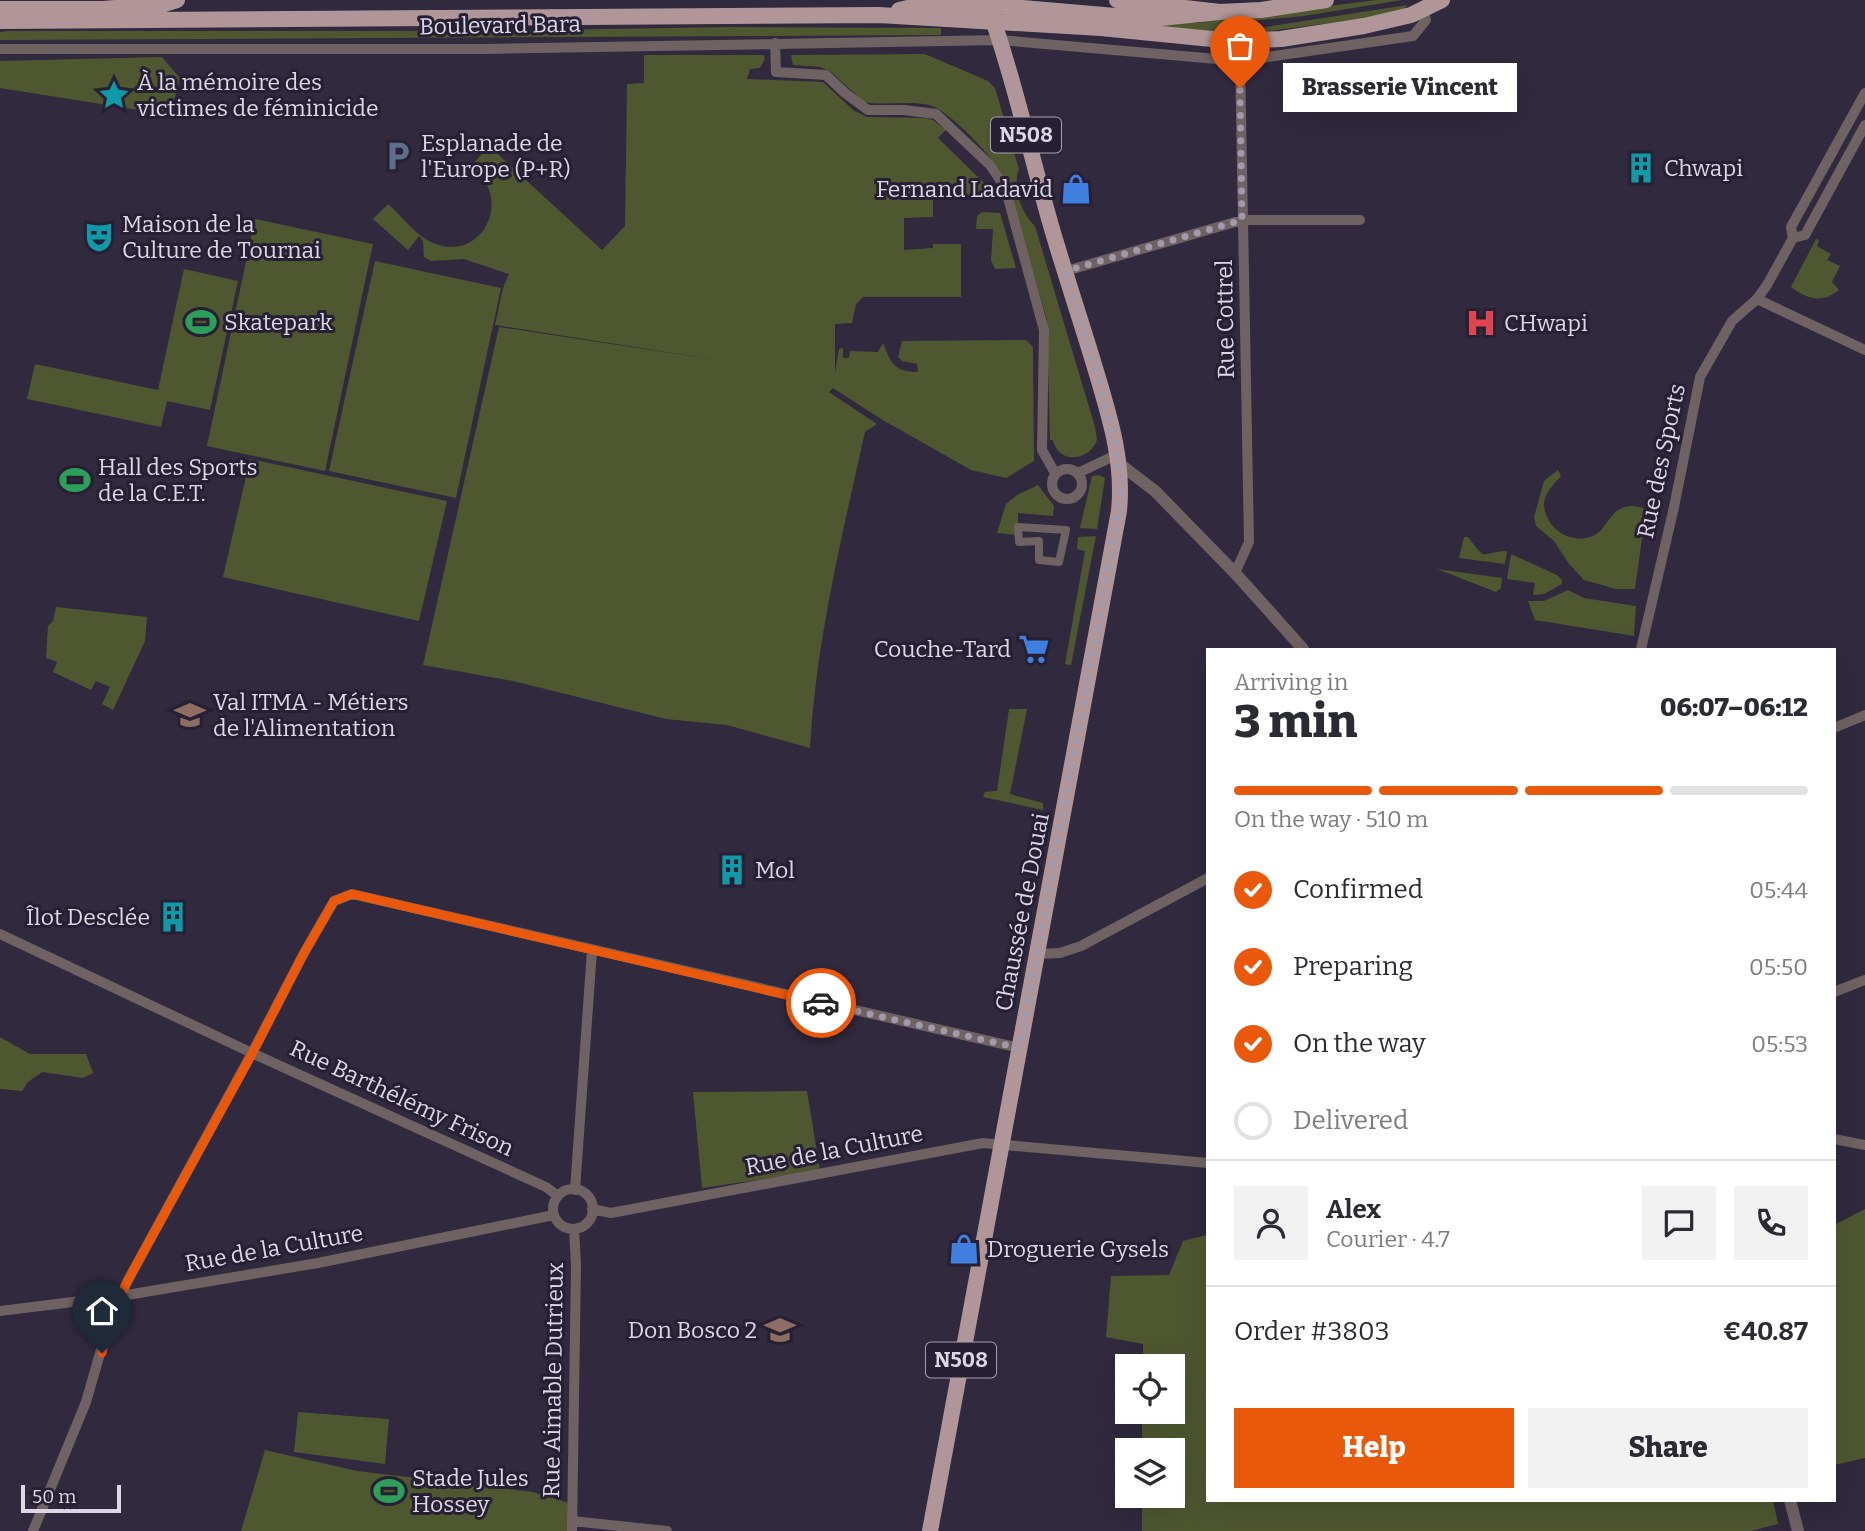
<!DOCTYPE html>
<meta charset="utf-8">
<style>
:root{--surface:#fff;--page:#f2f2f3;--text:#2b2b33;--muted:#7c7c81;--line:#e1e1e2;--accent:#ea580c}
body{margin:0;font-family:Bitter,serif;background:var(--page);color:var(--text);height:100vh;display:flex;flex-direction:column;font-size:26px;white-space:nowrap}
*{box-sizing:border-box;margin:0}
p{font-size:23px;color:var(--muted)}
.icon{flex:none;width:38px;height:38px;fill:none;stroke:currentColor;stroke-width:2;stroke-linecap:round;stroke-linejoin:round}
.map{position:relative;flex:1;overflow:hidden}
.details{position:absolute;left:1206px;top:648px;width:630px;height:854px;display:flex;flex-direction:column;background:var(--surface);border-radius:0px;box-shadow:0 7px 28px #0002}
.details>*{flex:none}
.fabs{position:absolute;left:1115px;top:1354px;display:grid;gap:14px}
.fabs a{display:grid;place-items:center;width:70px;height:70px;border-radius:0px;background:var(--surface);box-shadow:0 7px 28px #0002;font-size:35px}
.scale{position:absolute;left:21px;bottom:18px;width:100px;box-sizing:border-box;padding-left:7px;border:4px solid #dbd7e4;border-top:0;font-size:19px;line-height:24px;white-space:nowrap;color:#dbd7e4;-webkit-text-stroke:5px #271f33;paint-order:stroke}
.pin{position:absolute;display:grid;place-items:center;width:60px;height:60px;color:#fff;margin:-72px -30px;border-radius:50% 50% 50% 0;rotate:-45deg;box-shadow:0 0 7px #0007}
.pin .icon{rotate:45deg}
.courier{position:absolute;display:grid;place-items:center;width:70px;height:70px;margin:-35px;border:5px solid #ea580c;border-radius:50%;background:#fff;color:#222;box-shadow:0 2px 9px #0007}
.bubble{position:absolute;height:49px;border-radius:0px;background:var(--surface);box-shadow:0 7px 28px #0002;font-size:23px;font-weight:800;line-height:49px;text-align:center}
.head em{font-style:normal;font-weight:800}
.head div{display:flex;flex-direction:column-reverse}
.head{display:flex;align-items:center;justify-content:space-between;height:119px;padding:0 28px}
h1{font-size:46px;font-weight:800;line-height:52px}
.bar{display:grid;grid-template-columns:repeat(4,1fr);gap:10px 7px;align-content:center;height:84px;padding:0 28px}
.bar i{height:9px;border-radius:5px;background:var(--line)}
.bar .selected{background:var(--accent)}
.bar p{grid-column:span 4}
.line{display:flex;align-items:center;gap:18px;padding:0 28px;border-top:2px solid var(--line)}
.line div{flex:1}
.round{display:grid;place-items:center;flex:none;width:74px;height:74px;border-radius:0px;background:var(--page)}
ol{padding:0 28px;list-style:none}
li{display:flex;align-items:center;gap:21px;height:77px}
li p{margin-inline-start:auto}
li .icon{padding:7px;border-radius:50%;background:var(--accent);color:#fff;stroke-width:4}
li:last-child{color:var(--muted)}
li i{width:38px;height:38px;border:4px solid var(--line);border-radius:50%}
.primary-button{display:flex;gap:14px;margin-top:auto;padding:14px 28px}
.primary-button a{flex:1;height:80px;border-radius:0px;background:var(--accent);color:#fff;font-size:28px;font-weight:800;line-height:80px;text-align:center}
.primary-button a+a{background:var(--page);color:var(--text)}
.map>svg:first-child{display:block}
.green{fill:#4f5731}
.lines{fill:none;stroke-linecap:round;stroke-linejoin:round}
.pedestrian{stroke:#6f6263;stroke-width:8}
.minor{stroke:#6f6263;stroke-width:10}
.tertiary{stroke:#6f6263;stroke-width:12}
.primary{stroke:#b09698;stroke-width:16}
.done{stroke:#a09aaa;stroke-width:7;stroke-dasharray:0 12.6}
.route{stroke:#ea580c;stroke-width:9}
.labels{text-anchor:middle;stroke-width:6;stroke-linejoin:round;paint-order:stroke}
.shield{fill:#271f33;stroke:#a5a0af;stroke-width:2}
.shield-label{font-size:21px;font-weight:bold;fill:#dbd7e4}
.street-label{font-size:23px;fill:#dbd7e4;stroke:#271f33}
.poi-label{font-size:23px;fill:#dbd7e4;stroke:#271f33;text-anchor:start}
</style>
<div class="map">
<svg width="1865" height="1531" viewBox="0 0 1865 1531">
<rect width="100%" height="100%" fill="#31293e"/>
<path class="green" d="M1376,0h26l-98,16 -74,7v6l35,-2 142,-22 -3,4 -22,7 -143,19 -211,-23 169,11z
M731,27l210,1v7l-941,5v-8l6,-1h469z
M925,54l63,27 7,7 24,81c-7,18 2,44 16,57l60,201 2,13c-8,22 -39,24 -44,0h-3l-3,-120 -39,-136c-8,-20 -58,-74 -79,-79 -21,-5 -44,1 -65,-3l-34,-31 -10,-4 -27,-2 -2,-10z
M644,55h119l2,4 -5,9 -10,1 -3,10 76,3 30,28 14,7 59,1 7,2 13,10 -8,8 46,45 2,8 -3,4 -50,1v21l-29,1v32l29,-2v-4h28v53h-98l-7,7 -4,19 -17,1v49l4,-24 4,-1v10h6l1,-7 28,1 5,-9c8,20 11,29 35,29l-1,-8 -15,-3 -4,-4 4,-16 124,-1 7,7 1,114 -28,17 -35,-8 -90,-51 -48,-31 -4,4 48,32 -12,8c-23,104 -49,209 -55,316l-83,-23 -61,-6 -153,-38 -90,-16 76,-338 224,34 -228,-36 8,-37 6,-14 -45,-15 -33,2 -7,-4 -1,-16 -4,-5 -11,14 -35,-31 15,-15c14,12 28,32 45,39 49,21 82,-45 38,-77l18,-20 113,104 23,-24 2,-142 17,-1z
M162,57l18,21 -10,37 -170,-27v-27z
M982,212l18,1 16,55 -21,1 -4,-9 2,-31h-17l1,-13z
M255,219l118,25 -48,227 -118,-25z
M1816,239l3,1 -2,6 14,8 -4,6 13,6 -8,16 7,8c-17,14 -32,9 -48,-3z
M375,261l126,27 -45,210 -127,-27z
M184,269l54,12 -28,129 -43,-9 -6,26 -134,-28 8,-35 123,26z
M250,459l197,42 -28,120 -196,-44z
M1558,470l3,6c-7,8 -16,16 -17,27 0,11 6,22 14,28 13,10 33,11 44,-2 6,-7 10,-16 18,-20 9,-5 17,-3 26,0l-11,80h-19l-32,-9 -15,-16 -15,-23 -18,-15 -2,-9 10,-36z
M1099,475l6,3 -8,51 -17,-1 12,-52z
M1038,485l16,21 -1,10 -35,-3v22l-21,-2 9,-29 11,-9z
M1096,536l-25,129 -6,-1 20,-113 -8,-2 1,-12z
M1464,537h4c20,26 11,15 39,14l-2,13 -46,-6z
M1511,554l46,21 5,5v4l-18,10 -11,1 2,-12 -28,-4z
M1437,569l65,9 -1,10 -5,4z
M1568,590l16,8 52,8 -2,30 -99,-16 -7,-19h16z
M56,607l91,10 -2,24 -32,69 -11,-6 8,-17 -14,-6 -5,9 -38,-18 4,-10 -11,-4 2,-32 5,-5z
M1009,709h18l-17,85 33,9v7l-60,-13 2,-5 12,-1z
M0,1037l30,17h56l7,19 -10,5 -41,-6 -14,10 -6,9 -22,-2z
M807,1091l13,80 -118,17 -9,-96z
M1865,1209v249l-31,7v-240z
M1207,1235l1,265h565l5,24 -27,7h-609v-35h30v-45h-30v-39h30v-45h-29v-23l-37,-7 5,-61 58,-1 14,-34z
M298,1412l91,7 -4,45 -91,-12z
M265,1450l92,21 176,21 39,12 -2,27h-329z"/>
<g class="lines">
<path class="pedestrian" d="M1018,527l48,3 -7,32 -20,-2v-19l-20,1z"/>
<path class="minor" d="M775,43l1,29 50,3 19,18 23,17h36l32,4 54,51 15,22 39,143 -2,120 13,23
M0,49h486l514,-9 240,21 173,-25 13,-16 -3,-11 1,-4
M1793,238l12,-3 60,-110
M1066,271l176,-51h118
M1757,299l108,51
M1052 484a15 15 0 1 1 30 0a15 15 0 1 1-30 0Z
M1078,473l40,-19
M1235,573l14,-31 -9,-481
M1641,649l33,-142 26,-130 32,-56 25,-22 10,-14 26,-47 -2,-11 74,-134
M1834,728l31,-13
M0,934l252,119 294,134 12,9
M1037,954l23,-1 21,-7 127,-68
M1834,992l31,-12
M1834,1139l31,6
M553 1209a20 20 0 1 1 40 0a20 20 0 1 1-40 0Z
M575,1190l17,-240
M592,1209l19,4 372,-70 225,20
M0,1311l121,-15 197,-33 236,-48
M572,1521l95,10
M33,1531l53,-129 23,-80 18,-40 125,-229 52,-100 30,-52 18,-7 668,154
M572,1531l4,-266 -2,-36"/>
<path class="tertiary" d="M1121,465l34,26 80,82 68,76
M1790,1500l8,31"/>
<path class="primary" d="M1117,0l103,12 41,-2 65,-10
M0,9h103l61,-5 13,-4
M899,10l22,-5h67l162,14 70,-7
M0,21l879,-6 222,13 131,13 49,-2 83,-13 47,-11 31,-15
M930,1531l189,-1020c5,-49 -9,-93 -23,-140 -14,-47 -30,-94 -44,-142 -22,-76 -39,-155 -66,-229"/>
</g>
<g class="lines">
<path class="done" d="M821,1003l199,45 99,-537c5,-48 -8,-91 -22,-137 -10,-34 -21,-69 -31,-103l176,-51 -2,-132"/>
<path class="route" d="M102,1353l7,-31 18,-40 125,-228 52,-101 30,-52 18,-7 469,109"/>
</g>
<defs>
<g id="sight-bare" transform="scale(2.415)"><path d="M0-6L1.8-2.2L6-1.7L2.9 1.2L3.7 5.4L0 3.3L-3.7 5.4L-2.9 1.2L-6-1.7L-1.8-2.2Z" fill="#0f9aa8" stroke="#271f33" stroke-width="2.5" paint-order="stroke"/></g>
<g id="parking-bare" transform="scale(2.415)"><path d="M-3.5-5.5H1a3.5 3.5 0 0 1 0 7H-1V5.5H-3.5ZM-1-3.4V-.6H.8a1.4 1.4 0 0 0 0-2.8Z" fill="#5c6f8a" stroke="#271f33" stroke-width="2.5" paint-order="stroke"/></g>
<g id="building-bare" transform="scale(2.415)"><path d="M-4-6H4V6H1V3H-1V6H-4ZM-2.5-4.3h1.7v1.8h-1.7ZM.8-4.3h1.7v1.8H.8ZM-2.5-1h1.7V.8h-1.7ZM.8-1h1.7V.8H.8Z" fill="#0f9aa8" stroke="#271f33" stroke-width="2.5" paint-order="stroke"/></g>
<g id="shop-bare" transform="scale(2.415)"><path d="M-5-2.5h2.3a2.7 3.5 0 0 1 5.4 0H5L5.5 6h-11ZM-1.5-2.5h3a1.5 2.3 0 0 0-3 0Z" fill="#3f7fe0" stroke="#271f33" stroke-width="2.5" paint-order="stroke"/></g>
<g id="theatre-bare" transform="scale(2.415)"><path d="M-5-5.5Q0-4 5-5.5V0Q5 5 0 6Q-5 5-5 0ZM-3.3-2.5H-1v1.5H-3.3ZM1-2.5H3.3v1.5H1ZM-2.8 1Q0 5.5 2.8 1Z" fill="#0f9aa8" stroke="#271f33" stroke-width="2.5" paint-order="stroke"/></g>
<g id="stadium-bare" transform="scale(2.415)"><path d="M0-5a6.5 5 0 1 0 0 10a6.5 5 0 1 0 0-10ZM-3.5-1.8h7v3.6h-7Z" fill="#2e9e5b" stroke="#271f33" stroke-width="2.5" paint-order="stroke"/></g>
<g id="hospital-bare" transform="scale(2.415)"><path d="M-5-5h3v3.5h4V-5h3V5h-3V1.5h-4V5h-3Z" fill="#e0444e" stroke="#271f33" stroke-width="2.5" paint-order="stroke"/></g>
<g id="supermarket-bare" transform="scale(2.415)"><path d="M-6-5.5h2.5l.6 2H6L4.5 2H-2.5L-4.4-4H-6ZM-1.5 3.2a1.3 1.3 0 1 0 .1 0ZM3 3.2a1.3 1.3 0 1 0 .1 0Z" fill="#3f7fe0" stroke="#271f33" stroke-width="2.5" paint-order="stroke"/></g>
<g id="school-bare" transform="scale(2.415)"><path d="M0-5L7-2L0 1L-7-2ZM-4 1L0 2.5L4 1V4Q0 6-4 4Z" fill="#8d6e63" stroke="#271f33" stroke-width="2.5" paint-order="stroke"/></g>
</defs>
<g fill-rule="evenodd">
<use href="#sight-bare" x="114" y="95"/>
<use href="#parking-bare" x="398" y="156"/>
<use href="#building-bare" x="1641" y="168"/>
<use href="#shop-bare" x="1076" y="189"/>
<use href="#theatre-bare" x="99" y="237"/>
<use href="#stadium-bare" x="201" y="322"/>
<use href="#hospital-bare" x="1481" y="323"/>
<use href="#stadium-bare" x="75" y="480"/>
<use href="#supermarket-bare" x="1034" y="649"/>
<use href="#school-bare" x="190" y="715"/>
<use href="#building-bare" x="732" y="870"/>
<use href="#building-bare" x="173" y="917"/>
<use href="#shop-bare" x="964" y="1249"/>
<use href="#school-bare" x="780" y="1330"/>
<use href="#stadium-bare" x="389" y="1491"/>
</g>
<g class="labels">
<g class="shield">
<rect x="991" y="117.5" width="70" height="35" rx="5"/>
<rect x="926" y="1342.5" width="70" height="35" rx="5"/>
</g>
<g class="shield-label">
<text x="1026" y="142">N508</text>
<text x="961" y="1367">N508</text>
</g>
<g class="street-label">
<text transform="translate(500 25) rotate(-1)" y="8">Boulevard Bara</text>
<text transform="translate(1225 319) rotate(-91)" y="8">Rue Cottrel</text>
<text transform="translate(1661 461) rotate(-78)" y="8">Rue des Sports</text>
<text transform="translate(1022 912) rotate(-79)" y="8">Chaussée de Douai</text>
<text transform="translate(402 1098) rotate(25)" y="8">Rue Barthélémy Frison</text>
<text transform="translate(834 1150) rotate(-11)" y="8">Rue de la Culture</text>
<text transform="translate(274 1248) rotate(-10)" y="8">Rue de la Culture</text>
<text transform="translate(553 1380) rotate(-89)" y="8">Rue Aimable Dutrieux</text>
</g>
<g class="poi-label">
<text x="137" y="90">À la mémoire des<tspan x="137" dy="26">victimes de féminicide</tspan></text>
<text x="421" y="151">Esplanade de<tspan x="421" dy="26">l'Europe (P+R)</tspan></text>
<text x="1664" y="176">Chwapi</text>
<text x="1053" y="197" text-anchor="end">Fernand Ladavid</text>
<text x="122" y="232">Maison de la<tspan x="122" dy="26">Culture de Tournai</tspan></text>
<text x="224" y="330">Skatepark</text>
<text x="1504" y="331">CHwapi</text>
<text x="98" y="475">Hall des Sports<tspan x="98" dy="26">de la C.E.T.</tspan></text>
<text x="1011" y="657" text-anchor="end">Couche-Tard</text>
<text x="213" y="710">Val ITMA - Métiers<tspan x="213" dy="26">de l'Alimentation</tspan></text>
<text x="755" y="878">Mol</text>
<text x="150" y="925" text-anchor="end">Îlot Desclée</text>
<text x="987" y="1257">Droguerie Gysels</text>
<text x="757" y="1338" text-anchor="end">Don Bosco 2</text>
<text x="412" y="1486">Stade Jules<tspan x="412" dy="26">Hossey</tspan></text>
</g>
</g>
</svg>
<div class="fabs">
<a><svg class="icon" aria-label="locate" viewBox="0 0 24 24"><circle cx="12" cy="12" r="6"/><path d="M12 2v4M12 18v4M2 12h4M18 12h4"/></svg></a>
<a><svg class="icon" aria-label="layers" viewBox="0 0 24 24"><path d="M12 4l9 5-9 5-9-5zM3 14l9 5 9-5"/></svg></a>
</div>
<div class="scale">50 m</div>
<div class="pin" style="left:1240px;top:88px;background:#ea580c"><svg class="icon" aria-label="bag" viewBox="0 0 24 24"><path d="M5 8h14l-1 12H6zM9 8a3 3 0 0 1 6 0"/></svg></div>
<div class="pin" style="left:102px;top:1353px;background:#1f2937"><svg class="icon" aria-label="home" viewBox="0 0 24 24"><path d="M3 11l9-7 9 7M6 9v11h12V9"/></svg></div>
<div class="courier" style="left:821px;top:1003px"><svg class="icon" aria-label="car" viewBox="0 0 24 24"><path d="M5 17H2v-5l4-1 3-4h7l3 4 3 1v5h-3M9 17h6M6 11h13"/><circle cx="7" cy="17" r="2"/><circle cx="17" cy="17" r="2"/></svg></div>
<div class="bubble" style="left:1283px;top:63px;width:234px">Brasserie Vincent</div>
<section class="details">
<div class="head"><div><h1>3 min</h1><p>Arriving in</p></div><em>06:07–06:12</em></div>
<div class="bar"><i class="selected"></i><i class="selected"></i><i class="selected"></i><i></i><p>On the way · 510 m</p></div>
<ol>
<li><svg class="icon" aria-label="check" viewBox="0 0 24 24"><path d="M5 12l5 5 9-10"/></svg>Confirmed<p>05:44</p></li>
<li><svg class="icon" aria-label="check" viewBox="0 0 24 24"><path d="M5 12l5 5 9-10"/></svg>Preparing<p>05:50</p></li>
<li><svg class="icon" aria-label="check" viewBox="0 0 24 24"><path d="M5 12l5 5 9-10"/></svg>On the way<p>05:53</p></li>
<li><i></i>Delivered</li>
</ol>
<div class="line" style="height:126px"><a class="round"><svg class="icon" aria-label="person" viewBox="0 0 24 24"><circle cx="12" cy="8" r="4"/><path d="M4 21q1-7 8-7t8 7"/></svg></a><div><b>Alex</b><p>Courier · 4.7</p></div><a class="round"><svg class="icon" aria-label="chat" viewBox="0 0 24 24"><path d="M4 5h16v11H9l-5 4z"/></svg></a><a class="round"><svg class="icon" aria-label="phone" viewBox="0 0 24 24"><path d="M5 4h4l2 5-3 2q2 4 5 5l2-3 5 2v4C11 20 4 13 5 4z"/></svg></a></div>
<div class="line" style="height:91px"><div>Order #3803</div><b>€40.87</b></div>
<div class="primary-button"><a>Help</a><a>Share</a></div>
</section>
</div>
